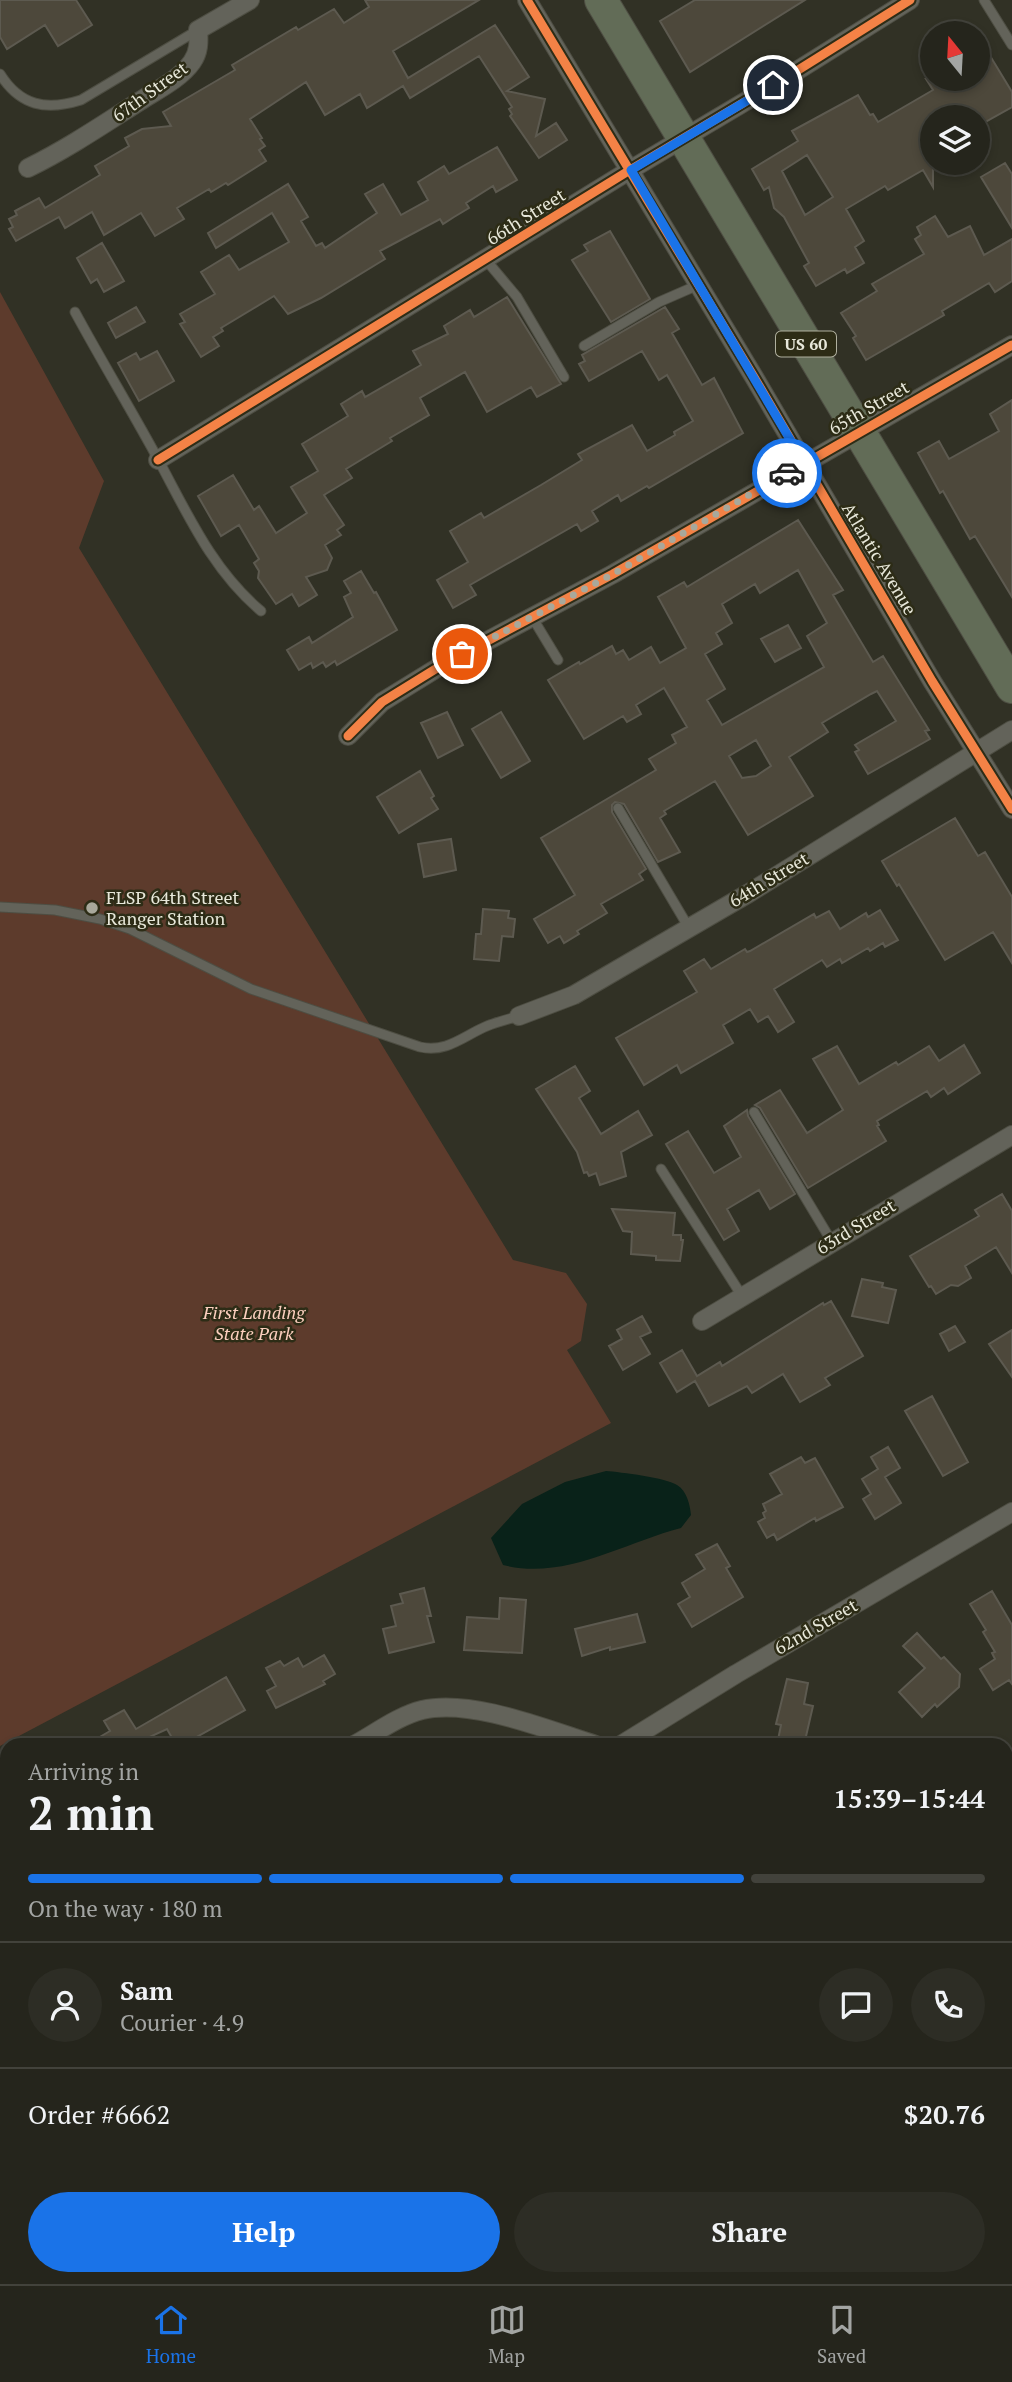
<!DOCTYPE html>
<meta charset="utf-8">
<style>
:root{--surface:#25251c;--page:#2d2d25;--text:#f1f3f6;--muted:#a3a5a3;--line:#42423b;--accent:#1a73e8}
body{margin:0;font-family:"PT Serif",serif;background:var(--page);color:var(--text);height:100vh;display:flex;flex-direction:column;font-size:26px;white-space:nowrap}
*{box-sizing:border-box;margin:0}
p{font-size:23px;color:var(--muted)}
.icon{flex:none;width:38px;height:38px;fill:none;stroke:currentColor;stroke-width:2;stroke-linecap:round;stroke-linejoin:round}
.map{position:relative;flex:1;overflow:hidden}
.details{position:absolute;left:0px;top:1738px;width:1013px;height:548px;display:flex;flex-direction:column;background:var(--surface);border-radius:21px 21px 0 0;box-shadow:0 4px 10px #0003,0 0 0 2px var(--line)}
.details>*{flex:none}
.needle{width:46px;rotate:342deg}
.controls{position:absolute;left:920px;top:21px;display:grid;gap:14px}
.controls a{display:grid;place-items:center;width:70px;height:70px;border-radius:50%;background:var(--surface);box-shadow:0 4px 10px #0003,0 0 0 2px var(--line);font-size:35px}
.pin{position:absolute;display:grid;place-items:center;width:60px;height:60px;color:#fff;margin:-30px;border:4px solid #fff;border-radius:50%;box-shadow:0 2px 7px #0007}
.courier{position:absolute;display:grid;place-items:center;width:70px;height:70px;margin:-35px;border:5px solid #1a73e8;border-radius:50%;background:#fff;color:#222;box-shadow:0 2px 9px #0007}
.head em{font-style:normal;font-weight:800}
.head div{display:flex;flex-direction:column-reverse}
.head{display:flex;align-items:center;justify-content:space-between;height:119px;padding:0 28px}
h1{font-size:46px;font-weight:800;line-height:52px}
.bar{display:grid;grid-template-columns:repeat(4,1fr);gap:10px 7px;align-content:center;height:84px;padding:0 28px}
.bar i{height:9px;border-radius:5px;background:var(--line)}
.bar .selected{background:var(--accent)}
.bar p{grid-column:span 4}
.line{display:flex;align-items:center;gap:18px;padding:0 28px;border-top:2px solid var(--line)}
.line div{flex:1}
.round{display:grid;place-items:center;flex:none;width:74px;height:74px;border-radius:37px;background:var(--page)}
.primary-button{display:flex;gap:14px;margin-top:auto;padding:14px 28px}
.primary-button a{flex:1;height:80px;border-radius:42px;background:var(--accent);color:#fff;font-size:28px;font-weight:800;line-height:80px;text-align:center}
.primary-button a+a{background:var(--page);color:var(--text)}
.dock{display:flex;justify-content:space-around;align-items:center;height:98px;border-top:2px solid var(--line);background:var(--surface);font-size:19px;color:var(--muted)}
.dock a{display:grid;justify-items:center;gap:4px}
.dock .selected{color:var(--accent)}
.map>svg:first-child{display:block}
.green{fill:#5d3b2c}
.water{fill:#092219}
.building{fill:#4d483b;stroke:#5d5a50;stroke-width:2;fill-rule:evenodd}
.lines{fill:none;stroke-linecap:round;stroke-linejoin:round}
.lane-casing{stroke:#4e4e43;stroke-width:11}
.street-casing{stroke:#4e4e43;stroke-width:20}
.highway-casing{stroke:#4e4e43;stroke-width:34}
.lane{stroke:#63635a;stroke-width:9}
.street{stroke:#63635a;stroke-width:18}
.highway{stroke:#626c57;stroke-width:32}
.cycleway-casing{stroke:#2d2c16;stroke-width:13}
.cycleway{stroke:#f48246;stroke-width:9}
.done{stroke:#a8a89b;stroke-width:7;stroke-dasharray:0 12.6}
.route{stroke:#1a73e8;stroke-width:9}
.poi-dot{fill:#a8a89b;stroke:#2d2c16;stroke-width:2.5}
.labels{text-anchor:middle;stroke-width:5;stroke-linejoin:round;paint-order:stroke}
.shield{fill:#2d2c16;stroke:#b0b09f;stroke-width:2}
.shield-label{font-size:16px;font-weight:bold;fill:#e8e8da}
.street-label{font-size:18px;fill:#e8e8da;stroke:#2d2c16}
.poi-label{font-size:18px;fill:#e8e8da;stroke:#2d2c16;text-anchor:start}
.park-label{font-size:18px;font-style:italic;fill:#fccfbe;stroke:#2d2c16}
</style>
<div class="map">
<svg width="1012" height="2284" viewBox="0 0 1012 2284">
<rect width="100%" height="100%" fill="#313125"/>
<path class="green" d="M0,292l104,189 -25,67 434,712 53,13 21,31 -6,37 -14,9 44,73 -611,323z"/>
<path class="water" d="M606,1471c14,1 61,7 71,14 10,6 13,20 14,30l-10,13c-58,15 -117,53 -178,37l-12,-27 31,-34 43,-22z
M0,2097l7,3v53l-7,-7z
M1012,2139v61h-6v-59z"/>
<path class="building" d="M0,0h76l16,25 -34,21 -13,-21 -38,24 -7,-12z
M365,0h114l-86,51 15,27 87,-53 34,52 -22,14 38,8 -9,37 20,-13 11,17 -28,18 -29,-42 2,-2 -3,-5 3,-2 -33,-51 -69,42 -7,-12 -36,22 -7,-14 -35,21 -19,-33 -56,37 12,19 -2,1 5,7 -6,4 7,11 -38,24 -2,-2 -15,9 -2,-3 -32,19 7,11 -29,17 -14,-23 -37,22 -12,-23 -27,16 -6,-11 -43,24 -7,-12 4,-2 -4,-8 8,-4 -2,-4 24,-13 6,10 55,-33 -5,-9 34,-20 -4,-8 17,-9 29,-3 -8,-14 72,-42 -3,-5 64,-38 2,3 36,-21 10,14 25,-16z
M695,0h110l-115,72 -30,-51z
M978,36l34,56v15l-34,19v-9h-45v70l-10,-17 -35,20 -3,-4 -39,23 18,32 -9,6 9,16 -17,10 -2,-4 -29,17 -12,-20 5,-3 -25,-46 -10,-9 -5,-21 -5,3 -12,-21 46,-28 -6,-10 66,-36 12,20 3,-1 5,8 55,-32 -7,-11h52zM807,155l26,42 -28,18 -23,-44z
M497,147l20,33 -21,12 -3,-6 -27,17 3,5 -15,9 -11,7 -3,-5 -60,32 5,8 -64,39 -33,16 -14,-18 -53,32 2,3 -10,6 6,9 -18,11 -21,-33 5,-2 -5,-8 35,-20 -14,-22 28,-17 10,15 50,-28 -17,-29 -56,35 -8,-15 80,-49 20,33 -7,4 15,25 6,-3 3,5 52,-35 -12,-19 18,-10 18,31 27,-15 -10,-18 26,-16 5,8z
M1005,163l7,11v54l-31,-51z
M935,216l13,21 22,-11 14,29 28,-16v42l-17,11 -6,-9 -47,28 2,4 -78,45 -13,-22 3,-2 -15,-23 36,-22 -5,-7 52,-30 -9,-15 6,-4 -4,-8z
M610,231l40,68 -39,23 -39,-62 16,-9 -4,-6z
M102,243l22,38 -20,11 -7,-13 -6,4 -14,-25z
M507,297l54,87 -24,13 -6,-10 -44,25 -22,-40 -45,26 9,17 -39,23 2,3 -46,28 6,9 -28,17 20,30 -7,5 4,5 -16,10 7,13 -5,12 -21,7 11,18 -18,11 -7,-12 -16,10 -18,-26 1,-7 -5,-8 5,-4 -20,-34 -18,11 -23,-40 35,-21 21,35 5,-4 17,27 31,-20 -16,-26 27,-16 -16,-27 46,-28 -7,-12 21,-13 3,6 56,-32 -8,-14 35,-17 -4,-8 26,-16 4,7z
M136,307l9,15 -29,16 -8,-15z
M665,307l14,22 -7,4 30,52 12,-7 29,55 -94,55 -2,-2 -26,15 -3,-6 -26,16 6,10 -17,10 -4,-7 -107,61 6,10 -23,13 -16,-28 31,-18 -18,-31 31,-18 3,5 57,-33 41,-25 -4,-6 54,-29 15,26 28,-16 -1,-3 19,-11 -26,-46 -8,5 -17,-29 -53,30 -10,-17 6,-3 -3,-6z
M157,351l17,30 -35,20 -21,-38 18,-10 4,7z
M1012,400v197l-37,-61 -5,3 -27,-48 -3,2 -22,-40 21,-12 10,18 50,-28 -9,-17z
M798,520l45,70 -10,5 40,67 10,-6 46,74 -4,1 5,8 -62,35 -13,-22 4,-2 -4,-5 41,-24 -19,-30 -6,3 -49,29 6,9 -39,25 24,39 -65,39 -33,-54 -51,30 2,3 -6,4 20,34 -22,10 -34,-58 -9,-2 -3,3v7l34,57 -7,5 4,6 -42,24 6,9 -30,18 2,3 -15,9 -4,-7 -12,7 -14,-24 41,-24 -34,-57 115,-68 -7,-11 27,-16 -4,-8 15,-8 -23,-39 -28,17 5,9 -14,8 -4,-6 -39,23 -36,-59 31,-18 1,2 32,-18 4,8 7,-4 6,10 22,-13 9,16 26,-15 -28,-51 26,-15 3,5zM798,570l29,53 -20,13 17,31 -102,58 -15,-25 18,-11 -20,-35 17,-10 -6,-11 16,-10 -10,-19 33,-20 5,9zM756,740l15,26 -15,10 -14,2 -13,-22z
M361,571l13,22 2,-1 21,38 -60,35 -2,-4 -9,6 -3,-5 -10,6 -2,-5 -12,7 -12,-20 22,-13 3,6 41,-26 -9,-20 7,-4 -7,-12z
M788,625l13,23 -26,14 -14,-23z
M447,712l16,33 -25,13 -17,-35z
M501,712l29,49 -29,17 -29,-49z
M420,771l14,25 -3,2 7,11 -39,24 -22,-36z
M955,818l23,38 7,-4 27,45v66l-19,-31 -48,28 -46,-76 -2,2 -15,-25z
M451,839l5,31 -32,7 -6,-33z
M483,909l26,2 -1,7 7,1 -2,18 -11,-1 -3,25 -25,-2 2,-25h5z
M880,910l18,30 -13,7 -2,-4 -13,8 -2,-3 -26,15 -2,-4 -13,8 -5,-7 -48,29 20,33 -16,10 -10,-16 -10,6 -8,-13 -27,16 10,18 -52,30 -4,-8 -33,20 -28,-47 81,-46 -13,-21 20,-12 7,10 34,-20 2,3 3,-1 64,-37 2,4 13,-7 11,18 26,-16 2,4z
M964,1045l16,28 -32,21 -4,-6 -13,9 -4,-6 -50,30 2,4 -2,1 9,15 -78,47 -48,-80 -5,-3 25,-15 27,43 36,-23 -30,-51 24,-13 22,38 37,-22 2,3 31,-19 10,15z
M575,1066l15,25 -11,7 22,36 37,-23 14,24 -31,17 5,24 -26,9 -4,-12 -7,3 -2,-4 -3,1 -7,-21 -41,-63z
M747,1110l1,6 47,78 -25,15 -11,-19 -32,19 12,22 -15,9 -58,-96 22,-13 26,42 27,-16 -17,-31z
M1002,1194l10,17v62l-16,-26 -31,19 6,12 -13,8 -7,-1 -15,9 -5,-8 -2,1 -19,-31 69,-40 -4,-6z
M612,1209l63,4 -2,22h8v5h2l-3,21 -24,-1v-4l-25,-2 1,-22 -9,-1z
M862,1279l21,4 -1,4 14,3 -8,33 -36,-7z
M831,1301l32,55 -38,22 5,7 -30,17 -17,-28 -31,19 -5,-7 -38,20 -14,-25 -18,11 -17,-29 22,-13 15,26 23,-14 2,4 101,-63 1,2z
M642,1316l9,16 -11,5 10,17 -27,16 -14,-24 13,-7 -5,-9z
M955,1326l10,16 -16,9 -9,-17z
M1012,1330v47l-23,-33z
M932,1396l36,66 -25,14 -38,-65z
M888,1447l12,21 -15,9 16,26 -26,16 -12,-20 8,-5 -9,-15 16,-10 -7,-12z
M801,1457l4,6 10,-5 28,49 -27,14 -1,-3 -38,22 -3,-6 -7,4 -9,-16 7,-4 -2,-5 3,-2 -3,-7 19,-10 -12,-20z
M717,1544l13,22 -4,2 17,29 -51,30 -14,-23 12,-7 -8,-14 23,-14 -9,-14z
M424,1588l7,28h-4l7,26 -45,11 -6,-24 13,-3 -5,-20 12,-3 -3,-9z
M992,1591l20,34v59l-3,-4 -16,10 -13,-21 15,-10 -3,-6 3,-1 -12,-20 3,-2 -16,-26z
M500,1598l26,2 -4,53 -58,-3 3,-33 32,2z
M637,1614l8,28 -35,8v-3l-28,9 -7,-27z
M917,1633l24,26 3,-2 16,17 -1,13 -22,20 -2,-3 -13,13 -23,-25 26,-24 -22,-22z
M324,1655l11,19 -12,7 2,3 -49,24 -9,-17 9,-5 -10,-18 14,-7 4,5 14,-8 5,9z
M226,1677l19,33 -50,28 4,7h-23l-9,-16 -35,16h-46l24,-14 -6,-10 20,-11 12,19z
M787,1679l21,4 -4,21 9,2 -9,39h-27l4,-20 -5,-1z"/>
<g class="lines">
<g class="lane-casing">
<path id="lane" d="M984,0l28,45
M0,74c20,32 46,37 81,26l117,-70
M486,260l31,37 47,80
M75,312c27,50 57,99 84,149 29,54 54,110 102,150
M584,346l75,-44 39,-17
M532,617l26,43
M618,808l71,120
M0,907l55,3 45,9 30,10 121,60 169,58c27,6 43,-11 67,-21 10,-4 22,-7 32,-10
M754,1112l78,130
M661,1169l81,127"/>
</g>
<g class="street-casing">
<path id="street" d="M527,0l227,377 178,304 80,128
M28,168c39,-19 76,-44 112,-67 17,-11 40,-22 52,-39 7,-10 7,-20 6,-32l52,-30
M158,460l472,-290 165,-98 115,-72
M348,736l34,-34 60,-37 171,-91 399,-229
M519,1016l55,-21 175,-102 263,-163
M702,1321l310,-186
M354,1745c22,-12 44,-29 68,-35 49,-12 126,20 174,35
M621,1745l115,-71 276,-162
M0,1955l7,-4
M1006,2034l6,5"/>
</g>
<g class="highway-casing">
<path id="highway" d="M601,0l411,687"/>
</g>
<use href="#lane" class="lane"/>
<use href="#street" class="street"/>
<use href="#highway" class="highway"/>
<g class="cycleway-casing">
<path id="cycleway" d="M527,0l227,377 178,304 80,128
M158,460l472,-290 165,-98 115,-72
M348,736l34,-34 60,-37 171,-91 399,-229"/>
</g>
<use href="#cycleway" class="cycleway"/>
</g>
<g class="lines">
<path class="done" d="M462,654l151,-80 174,-101"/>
<path class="route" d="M773,85l-142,85 173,293 -17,10"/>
</g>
<circle class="poi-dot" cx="92" cy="908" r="7"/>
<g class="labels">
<rect class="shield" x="776" y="331.5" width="60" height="25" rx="5"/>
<g class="shield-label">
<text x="806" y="350">US 60</text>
</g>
<g class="street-label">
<text transform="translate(150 92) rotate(-36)" y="6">67th Street</text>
<text transform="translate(526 217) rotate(-32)" y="6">66th Street</text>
<text transform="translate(869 408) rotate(-30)" y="6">65th Street</text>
<text transform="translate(879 559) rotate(59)" y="6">Atlantic Avenue</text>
<text transform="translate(769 880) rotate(-31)" y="6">64th Street</text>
<text transform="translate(856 1227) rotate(-31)" y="6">63rd Street</text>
<text transform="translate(816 1627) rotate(-30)" y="6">62nd Street</text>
</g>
<g class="poi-label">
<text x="106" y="904">FLSP 64th Street<tspan x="106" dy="21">Ranger Station</tspan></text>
</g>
<g class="park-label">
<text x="254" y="1319">First Landing<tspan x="254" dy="21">State Park</tspan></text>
</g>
</g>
</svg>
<div class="controls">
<a><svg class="needle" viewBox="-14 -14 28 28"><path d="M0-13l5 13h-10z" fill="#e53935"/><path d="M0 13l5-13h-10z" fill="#a3a5a3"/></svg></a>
<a><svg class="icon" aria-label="layers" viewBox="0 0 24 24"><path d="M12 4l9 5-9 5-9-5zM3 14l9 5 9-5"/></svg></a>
</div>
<div class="pin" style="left:462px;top:654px;background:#ea580c"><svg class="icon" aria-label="bag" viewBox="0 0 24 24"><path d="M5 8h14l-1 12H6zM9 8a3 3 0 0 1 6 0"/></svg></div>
<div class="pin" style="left:773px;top:85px;background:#1f2937"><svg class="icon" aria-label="home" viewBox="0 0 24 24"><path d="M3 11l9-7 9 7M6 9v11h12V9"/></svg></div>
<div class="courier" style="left:787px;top:473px"><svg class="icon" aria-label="car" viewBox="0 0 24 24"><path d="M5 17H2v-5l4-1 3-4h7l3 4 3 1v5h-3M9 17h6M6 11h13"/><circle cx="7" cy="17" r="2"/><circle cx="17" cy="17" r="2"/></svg></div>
<section class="details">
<div class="head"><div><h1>2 min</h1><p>Arriving in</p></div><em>15:39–15:44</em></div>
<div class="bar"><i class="selected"></i><i class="selected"></i><i class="selected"></i><i></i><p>On the way · 180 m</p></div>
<div class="line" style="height:126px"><a class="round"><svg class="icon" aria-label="person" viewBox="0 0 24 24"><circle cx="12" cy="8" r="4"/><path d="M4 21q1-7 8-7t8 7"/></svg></a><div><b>Sam</b><p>Courier · 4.9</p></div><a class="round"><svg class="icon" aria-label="chat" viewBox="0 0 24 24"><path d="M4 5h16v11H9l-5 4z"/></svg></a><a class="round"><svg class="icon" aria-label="phone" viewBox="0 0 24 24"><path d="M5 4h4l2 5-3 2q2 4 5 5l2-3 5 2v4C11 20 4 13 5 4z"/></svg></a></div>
<div class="line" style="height:91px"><div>Order #6662</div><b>$20.76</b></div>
<div class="primary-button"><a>Help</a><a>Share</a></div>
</section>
</div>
<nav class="dock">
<a class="selected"><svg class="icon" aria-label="home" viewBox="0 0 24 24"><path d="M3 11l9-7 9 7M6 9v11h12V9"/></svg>Home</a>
<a><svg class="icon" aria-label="map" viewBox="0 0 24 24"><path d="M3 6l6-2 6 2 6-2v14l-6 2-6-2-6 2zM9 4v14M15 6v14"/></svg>Map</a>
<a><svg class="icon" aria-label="saved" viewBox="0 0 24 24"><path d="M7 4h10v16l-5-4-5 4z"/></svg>Saved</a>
</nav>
